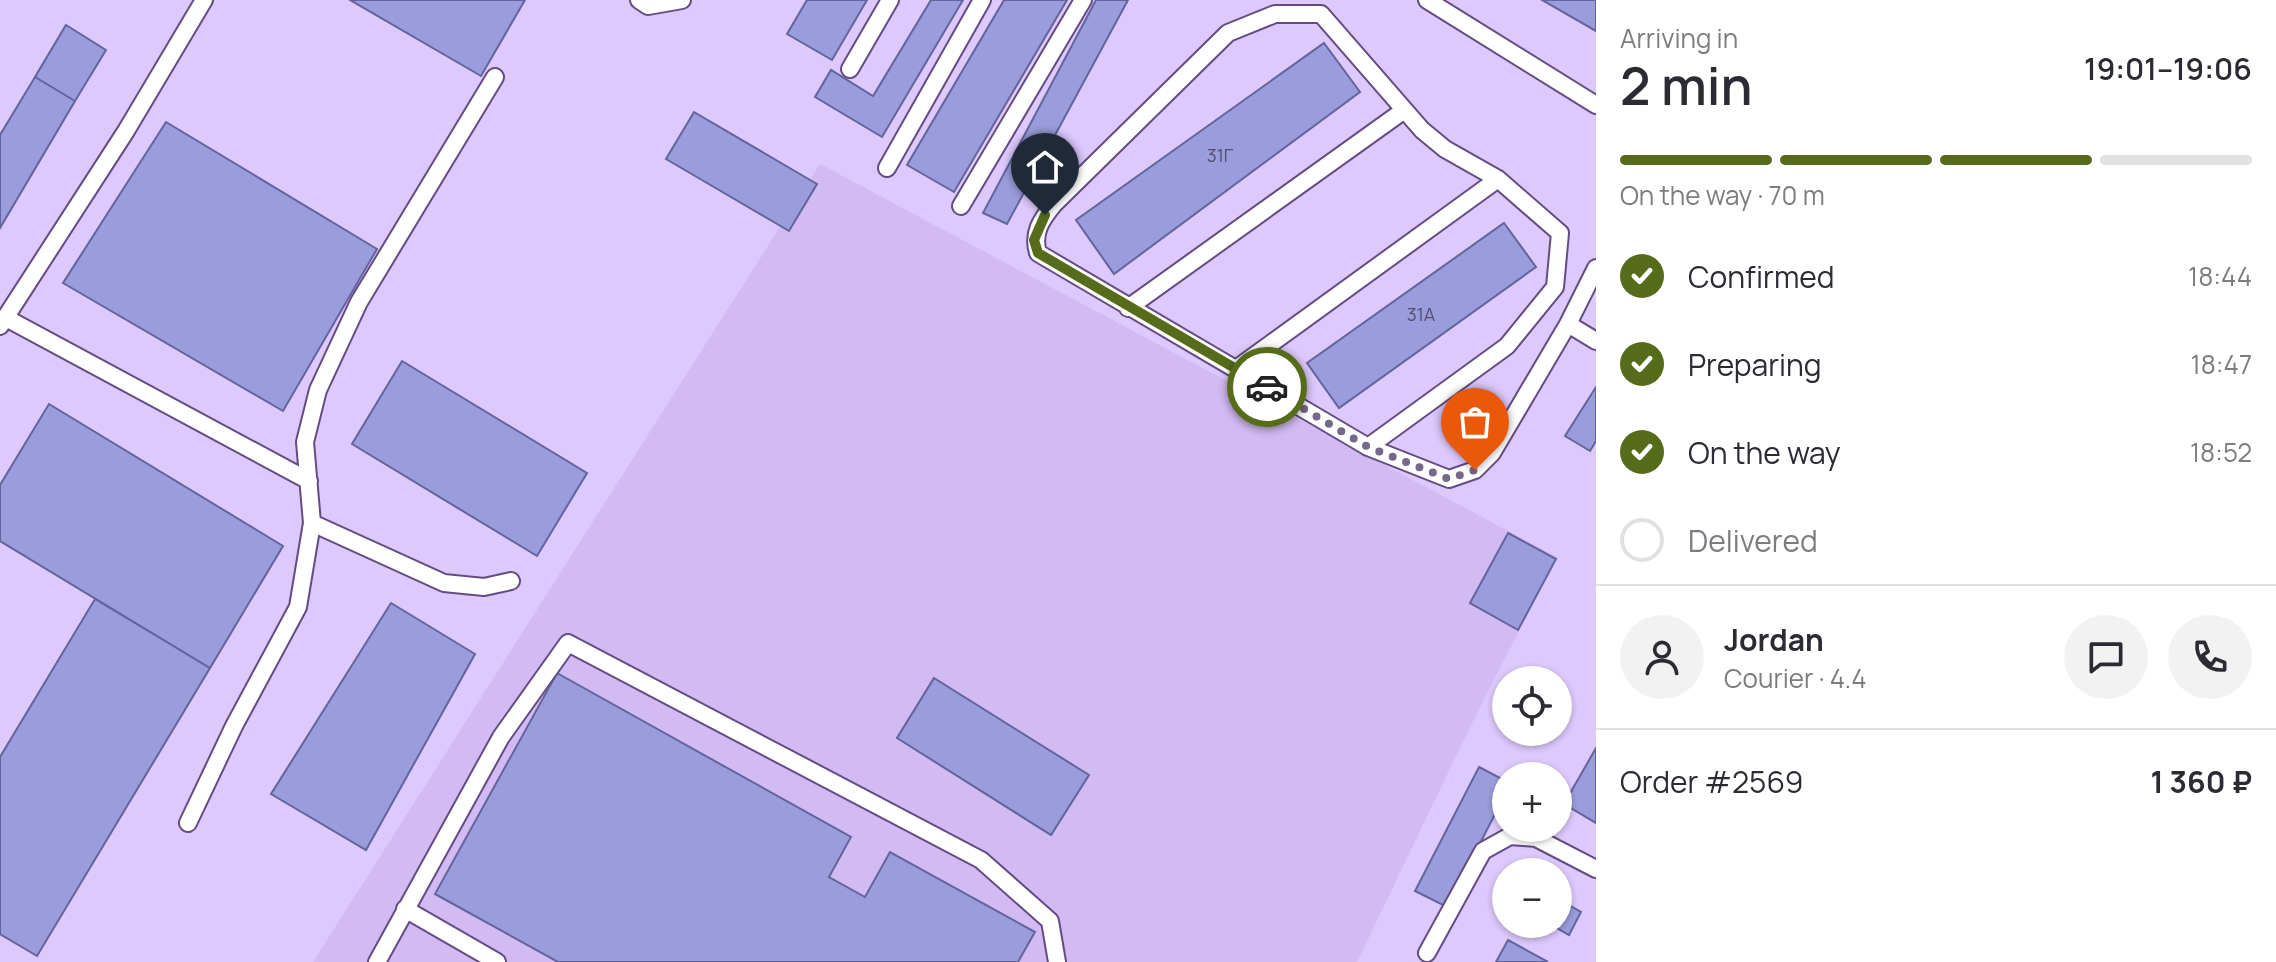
<!DOCTYPE html>
<meta charset="utf-8">
<style>
:root{--surface:#fff;--page:#f2f2f3;--text:#2b2b33;--muted:#7c7c81;--line:#e1e1e2;--accent:#576c1a}
body{margin:0;font-family:Manrope,sans-serif;background:var(--page);color:var(--text);height:100vh;display:flex;flex-direction:column;font-size:30px;white-space:nowrap}
*{box-sizing:border-box;margin:0}
p{font-size:26px;color:var(--muted)}
.icon{flex:none;width:44px;height:44px;fill:none;stroke:currentColor;stroke-width:2;stroke-linecap:round;stroke-linejoin:round}
.map{position:relative;flex:1;overflow:hidden}
.panel{display:flex;flex-direction:column;background:var(--surface);width:680px}
.panel>*{flex:none}
.fabs{position:absolute;left:1492px;top:666px;display:grid;gap:16px}
.fabs a{display:grid;place-items:center;width:80px;height:80px;border-radius:50%;background:var(--surface);box-shadow:0 2px 6px #0004;font-size:40px}
.pin{position:absolute;display:grid;place-items:center;width:68px;height:68px;color:#fff;margin:-82px -34px;border-radius:50% 50% 50% 0;rotate:-45deg;box-shadow:0 0 8px #0007}
.pin .icon{rotate:45deg}
.courier{position:absolute;display:grid;place-items:center;width:80px;height:80px;margin:-40px;border:6px solid #576c1a;border-radius:50%;background:#fff;color:#222;box-shadow:0 2px 10px #0007}
.headline em{font-style:normal;font-weight:600}
.headline div{display:flex;flex-direction:column-reverse}
.headline{display:flex;align-items:center;justify-content:space-between;height:136px;padding:0 24px}
h1{font-size:52px;font-weight:600;line-height:60px}
.bar{display:grid;grid-template-columns:repeat(4,1fr);gap:12px 8px;align-content:center;height:96px;padding:0 24px}
.bar i{height:10px;border-radius:6px;background:var(--line)}
.bar .current{background:var(--accent)}
.bar p{grid-column:span 4}
.line{display:flex;align-items:center;gap:20px;padding:0 24px;border-top:2px solid var(--line)}
.line div{flex:1}
.round{display:grid;place-items:center;flex:none;width:84px;height:84px;border-radius:42px;background:var(--page)}
ol{padding:0 24px;list-style:none}
li{display:flex;align-items:center;gap:24px;height:88px}
li p{margin-inline-start:auto}
li .icon{padding:8px;border-radius:50%;background:var(--accent);color:#fff;stroke-width:4}
li:last-child{color:var(--muted)}
li i{width:44px;height:44px;border:4px solid var(--line);border-radius:50%}
main{display:flex;flex:1;min-height:0}
.map>svg:first-child{display:block}
.built{fill:#d2bbf3}
.building{fill:#9b9cdb;stroke:#63639d;stroke-width:2}
.lines{fill:none;stroke-linecap:round;stroke-linejoin:round}
.lane-casing{stroke:#644c83;stroke-width:20}
.lane{stroke:#fff;stroke-width:16}
.done{stroke:#76688a;stroke-width:8;stroke-dasharray:0 14.4}
.route{stroke:#576c1a;stroke-width:10}
.labels{text-anchor:middle;stroke-width:6;stroke-linejoin:round;paint-order:stroke}
.number-label{font-size:18px;fill:#554d70}
</style>
<main>
<div class="map">
<svg width="1596" height="962" viewBox="0 0 1596 962">
<rect width="100%" height="100%" fill="#ddc9fc"/>
<path class="built" d="M820,164l737,393 -85,166 -115,239h-1044z"/>
<path class="building" d="M350,0h175l-44,76z
M807,0h60l-35,60 -45,-26z
M931,0h32l-81,137 -67,-40 16,-27 42,26z
M1004,0h63l-113,192 -47,-27z
M1096,0h32l-121,224 -24,-11z
M1542,0h54v31z
M66,25l40,25 -31,51 -40,-24z
M1324,43l36,49 -246,182 -38,-54z
M35,77l40,24 -75,127v-93z
M694,112l123,72 -28,47 -123,-72z
M166,122l211,127 -94,162 -220,-128z
M1504,223l32,44 -197,141 -32,-45z
M402,361l185,112 -50,83 -185,-112z
M1596,387v54l-6,10 -25,-15z
M49,404l234,142 -73,122 -210,-127v-56z
M1508,533l48,26 -38,71 -48,-27z
M95,599l115,69 -173,288 -37,-22v-177z
M391,603l84,51 -109,196 -95,-56z
M557,673l294,164 -22,40 36,20 25,-45 145,80 -17,30h-460l-123,-68z
M934,678l155,97 -38,60 -154,-97z
M1596,748v75l-32,-19z
M1479,767l27,14v12l-59,114 -32,-16z
M1558,899l23,13 -12,23 -19,-11h8z
M1508,940l40,22h-52z"/>
<g class="lines">
<g class="lane-casing">
<path id="lane" d="M639,0l9,6 34,-6
M1427,0l169,105
M850,69l40,-69
M887,168l95,-168
M961,206l122,-206
M1128,308l275,-197
M6,318l303,163
M1568,324l28,17
M0,326l126,-195 78,-131
M1236,369l262,-190
M1368,447l139,-101 48,-59 5,-54 -62,-54 -53,-30 -23,-19 -101,-116h-46l-47,19 -174,171c-13,16 -22,29 -16,49l330,194 81,32 26,-9 17,-17 76,-129 28,-56
M312,523l132,60 40,4 27,-6
M188,823l46,-97 64,-119 14,-84 -7,-81 13,-52 41,-88 136,-225
M405,909l92,53
M1427,953l56,-102 27,-15 26,2 60,31
M377,962l124,-225 67,-94 413,217 69,61 7,41"/>
</g>
<use href="#lane" class="lane"/>
</g>
<g class="lines">
<path class="done" d="M1267,387l101,60 81,32 26,-9"/>
<path class="route" d="M1045,215l-11,25 4,13 229,134"/>
</g>
<g class="labels">
<g class="number-label">
<text x="1220" y="162">31Г</text>
<text x="1421" y="321">31А</text>
</g>
</g>
</svg>
<div class="fabs">
<a><svg class="icon" aria-label="locate" viewBox="0 0 24 24"><circle cx="12" cy="12" r="6"/><path d="M12 2v4M12 18v4M2 12h4M18 12h4"/></svg></a>
<a>+</a>
<a>−</a>
</div>
<div class="pin" style="left:1475px;top:470px;background:#ea580c"><svg class="icon" aria-label="bag" viewBox="0 0 24 24"><path d="M5 8h14l-1 12H6zM9 8a3 3 0 0 1 6 0"/></svg></div>
<div class="pin" style="left:1045px;top:215px;background:#1f2937"><svg class="icon" aria-label="home" viewBox="0 0 24 24"><path d="M3 11l9-7 9 7M6 9v11h12V9"/></svg></div>
<div class="courier" style="left:1267px;top:387px"><svg class="icon" aria-label="car" viewBox="0 0 24 24"><path d="M5 17H2v-5l4-1 3-4h7l3 4 3 1v5h-3M9 17h6M6 11h13"/><circle cx="7" cy="17" r="2"/><circle cx="17" cy="17" r="2"/></svg></div>
</div>
<section class="panel">
<div class="headline"><div><h1>2 min</h1><p>Arriving in</p></div><em>19:01–19:06</em></div>
<div class="bar"><i class="current"></i><i class="current"></i><i class="current"></i><i></i><p>On the way · 70 m</p></div>
<ol>
<li><svg class="icon" aria-label="check" viewBox="0 0 24 24"><path d="M5 12l5 5 9-10"/></svg>Confirmed<p>18:44</p></li>
<li><svg class="icon" aria-label="check" viewBox="0 0 24 24"><path d="M5 12l5 5 9-10"/></svg>Preparing<p>18:47</p></li>
<li><svg class="icon" aria-label="check" viewBox="0 0 24 24"><path d="M5 12l5 5 9-10"/></svg>On the way<p>18:52</p></li>
<li><i></i>Delivered</li>
</ol>
<div class="line" style="height:144px"><a class="round"><svg class="icon" aria-label="person" viewBox="0 0 24 24"><circle cx="12" cy="8" r="4"/><path d="M4 21q1-7 8-7t8 7"/></svg></a><div><b>Jordan</b><p>Courier · 4.4</p></div><a class="round"><svg class="icon" aria-label="chat" viewBox="0 0 24 24"><path d="M4 5h16v11H9l-5 4z"/></svg></a><a class="round"><svg class="icon" aria-label="phone" viewBox="0 0 24 24"><path d="M5 4h4l2 5-3 2q2 4 5 5l2-3 5 2v4C11 20 4 13 5 4z"/></svg></a></div>
<div class="line" style="height:104px"><div>Order #2569</div><b>1 360 ₽</b></div>
</section>
</main>
